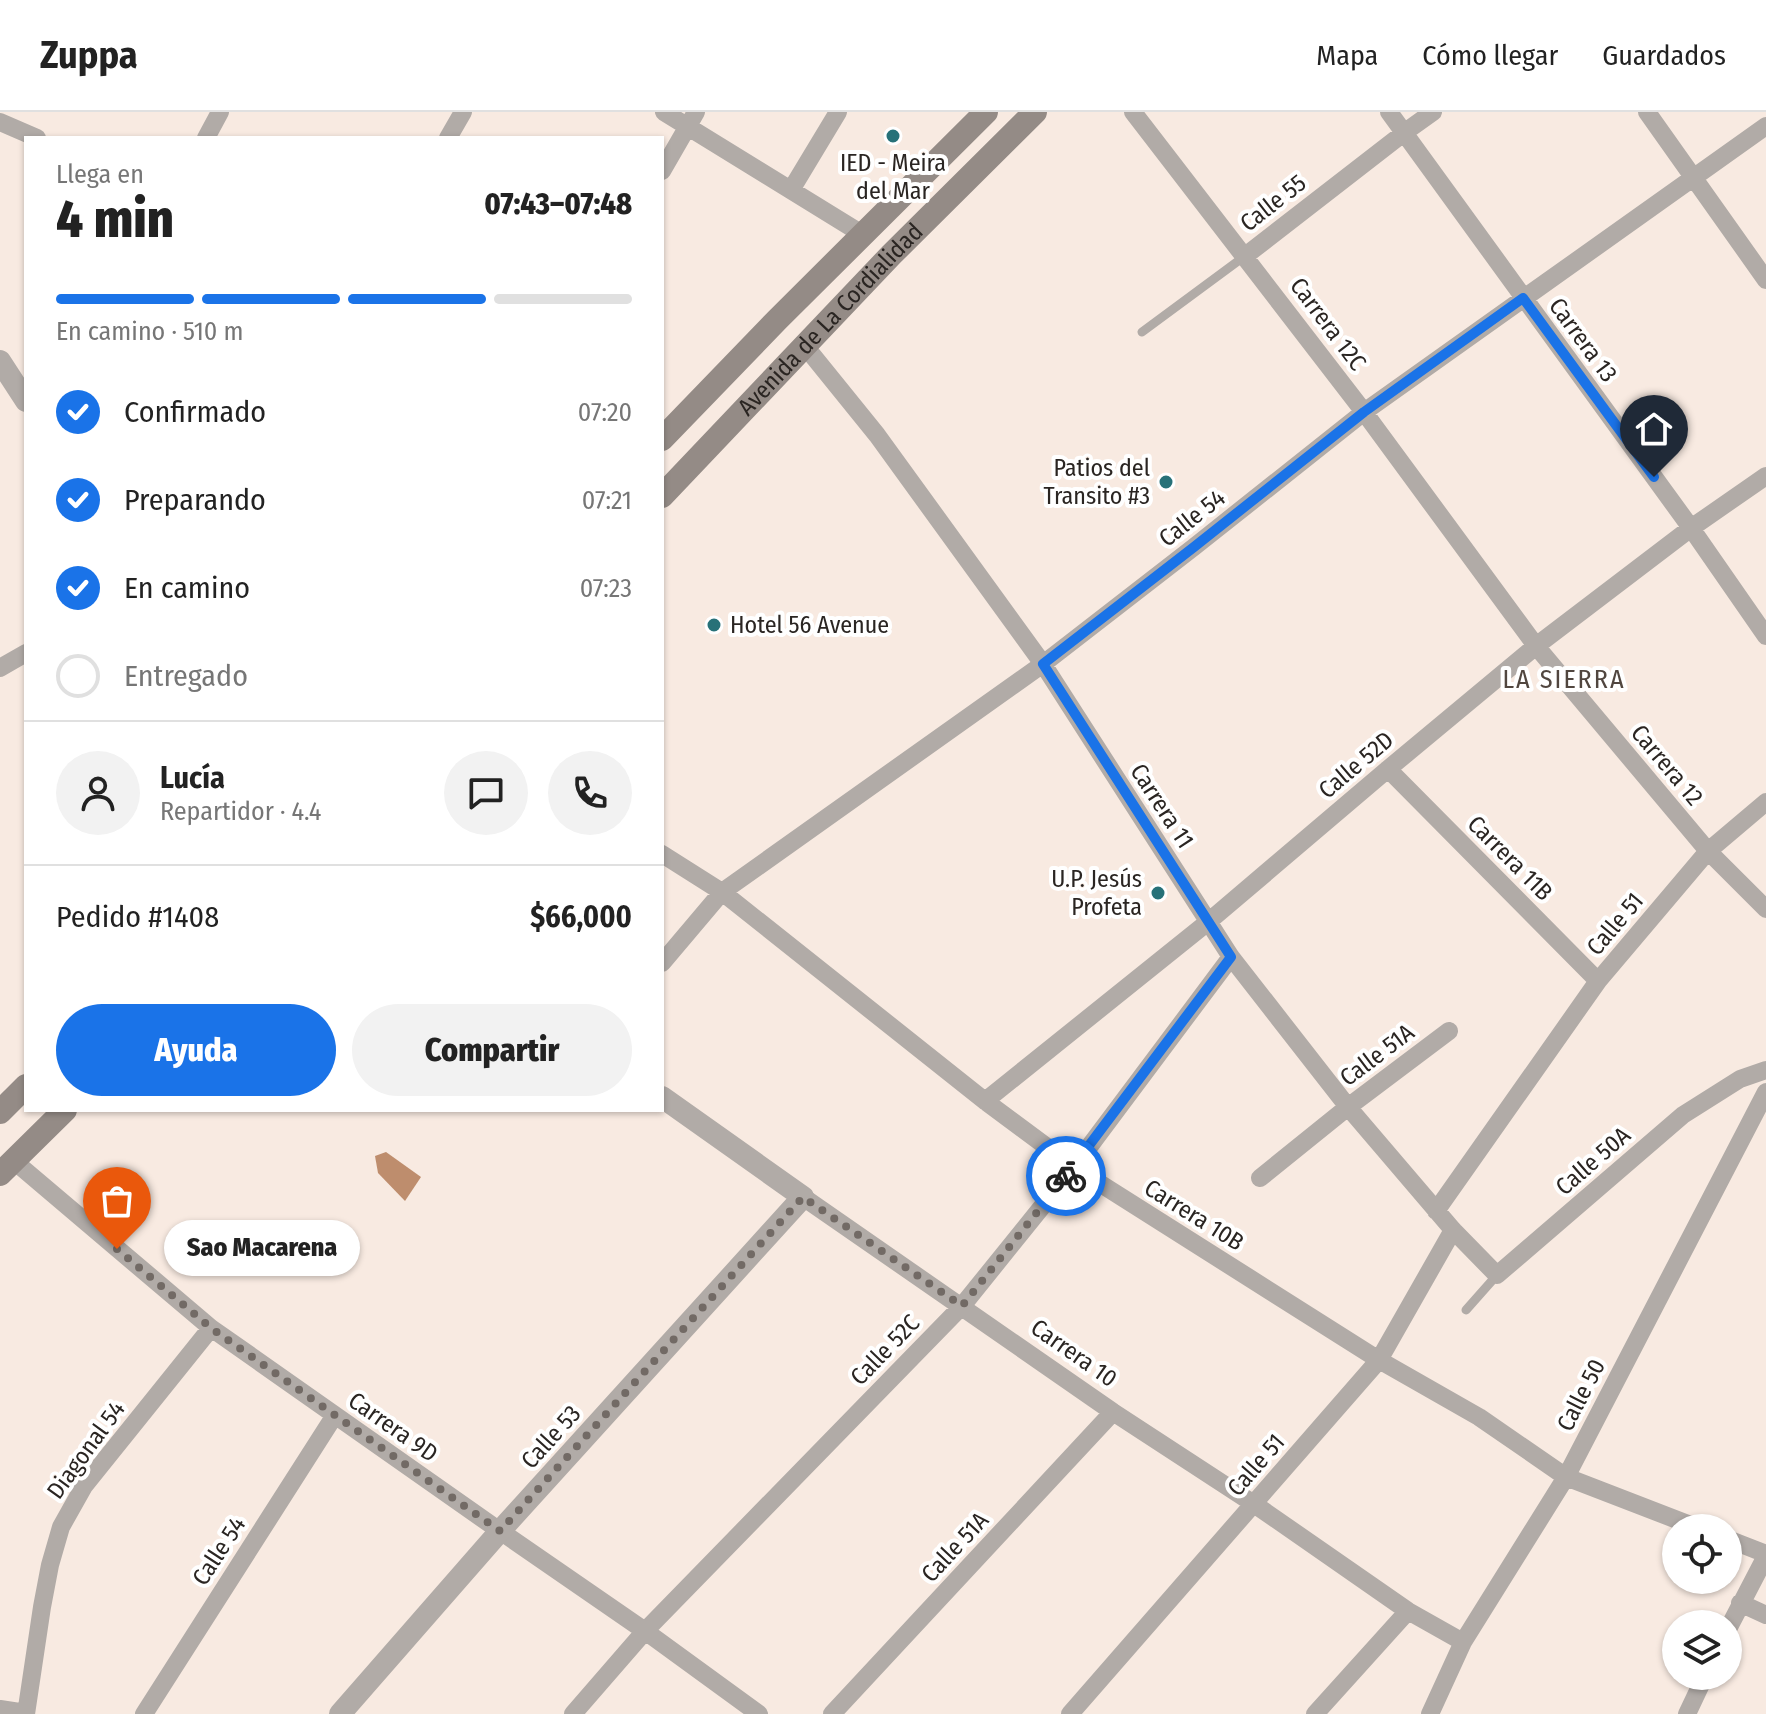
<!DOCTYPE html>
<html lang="es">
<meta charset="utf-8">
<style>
:root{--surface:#fff;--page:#f2f2f2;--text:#222;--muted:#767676;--line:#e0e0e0;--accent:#1a73e8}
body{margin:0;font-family:"Fira Sans Condensed",sans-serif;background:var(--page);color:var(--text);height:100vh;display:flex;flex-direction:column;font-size:30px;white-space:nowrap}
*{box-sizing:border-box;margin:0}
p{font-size:26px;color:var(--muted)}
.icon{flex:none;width:44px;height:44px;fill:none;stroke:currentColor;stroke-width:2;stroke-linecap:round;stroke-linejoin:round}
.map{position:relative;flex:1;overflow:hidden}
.sheet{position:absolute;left:24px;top:24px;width:640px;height:976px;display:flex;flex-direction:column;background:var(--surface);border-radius:0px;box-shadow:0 2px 6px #0004}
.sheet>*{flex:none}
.buttons{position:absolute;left:1662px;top:1402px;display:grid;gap:16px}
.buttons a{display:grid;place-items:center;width:80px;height:80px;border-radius:50%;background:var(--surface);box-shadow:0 2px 6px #0004;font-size:40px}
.pin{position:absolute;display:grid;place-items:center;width:68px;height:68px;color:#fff;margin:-82px -34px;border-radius:50% 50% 50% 0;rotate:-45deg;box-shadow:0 0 8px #0007}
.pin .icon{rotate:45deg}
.courier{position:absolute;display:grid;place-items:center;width:80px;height:80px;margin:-40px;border:6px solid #1a73e8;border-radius:50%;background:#fff;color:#222;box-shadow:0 2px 10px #0007}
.bubble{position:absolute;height:56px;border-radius:28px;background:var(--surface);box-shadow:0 2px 6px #0004;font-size:26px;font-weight:800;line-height:56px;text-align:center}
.summary em{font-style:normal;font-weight:800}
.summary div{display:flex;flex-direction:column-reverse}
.summary{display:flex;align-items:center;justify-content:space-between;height:136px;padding:0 32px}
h1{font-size:52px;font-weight:800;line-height:60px}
.bar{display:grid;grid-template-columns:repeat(4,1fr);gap:12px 8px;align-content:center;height:96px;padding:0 32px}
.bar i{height:10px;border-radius:6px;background:var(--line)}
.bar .current{background:var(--accent)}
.bar p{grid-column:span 4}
.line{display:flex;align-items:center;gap:20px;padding:0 32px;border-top:2px solid var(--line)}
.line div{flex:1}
.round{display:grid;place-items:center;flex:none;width:84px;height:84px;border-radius:42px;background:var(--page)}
ol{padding:0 32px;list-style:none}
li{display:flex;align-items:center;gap:24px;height:88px}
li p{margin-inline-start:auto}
li .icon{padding:8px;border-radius:50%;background:var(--accent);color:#fff;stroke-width:4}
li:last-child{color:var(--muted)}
li i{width:44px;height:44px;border:4px solid var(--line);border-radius:50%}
.button{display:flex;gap:16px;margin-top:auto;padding:16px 32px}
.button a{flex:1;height:92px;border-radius:48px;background:var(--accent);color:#fff;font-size:32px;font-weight:800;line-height:92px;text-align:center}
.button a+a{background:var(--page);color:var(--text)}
header{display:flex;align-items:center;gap:48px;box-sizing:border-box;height:112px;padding:0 40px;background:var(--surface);border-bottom:2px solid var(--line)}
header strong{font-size:38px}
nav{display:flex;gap:44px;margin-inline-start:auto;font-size:28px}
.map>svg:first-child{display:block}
.water{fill:#be8d6d}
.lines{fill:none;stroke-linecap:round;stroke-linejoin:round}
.service{stroke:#b1aba7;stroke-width:9}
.minor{stroke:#b1aba7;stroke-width:18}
.tertiary{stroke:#b1aba7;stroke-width:22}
.secondary{stroke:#948b86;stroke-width:24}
.done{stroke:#726a65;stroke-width:8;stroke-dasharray:0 14.4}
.route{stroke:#1a73e8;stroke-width:10}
.poi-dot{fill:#277178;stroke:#fff;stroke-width:3}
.labels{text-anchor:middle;stroke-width:8;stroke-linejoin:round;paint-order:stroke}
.poi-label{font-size:24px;fill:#2a2522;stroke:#fff;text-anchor:end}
.street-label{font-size:24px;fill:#2a2522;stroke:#fff}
.neighbourhood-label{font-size:26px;letter-spacing:2px;fill:#51463f;stroke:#fff}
</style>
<header>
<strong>Zuppa</strong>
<nav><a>Mapa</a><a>Cómo llegar</a><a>Guardados</a></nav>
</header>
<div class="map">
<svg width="1766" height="1602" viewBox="0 0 1766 1602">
<rect width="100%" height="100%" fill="#f8eae1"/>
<path class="water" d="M386,1040l35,25 -16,24 -27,-28 -3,-17z"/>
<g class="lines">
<path class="service" d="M1142,220l103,-76
M1466,1198l31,-35"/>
<path class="minor" d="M664,0l198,122
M1133,0l231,300 172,234 172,205 58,58
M1389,0l302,416 75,108
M1647,0l119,168
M0,10l37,16
M206,26l14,-26
M448,26l15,-26
M662,59l34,-59
M791,78l47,-78
M1245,144l160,-124 28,-20
M805,234l72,89 166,229 188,293 117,150 105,123 44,45 186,-160 57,-36 26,-9
M0,556l26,-15
M1388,657l210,212
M662,742l60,38 263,209 89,66 305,193 100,57 87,60 132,51
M662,851l60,-71 321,-228 151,-117 170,-135 402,-286
M985,989l223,-179 180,-153 148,-123 155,-118 75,-52
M14,1049l197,167 289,203 145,100 114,83
M1260,1066l88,-71 101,-76
M803,1085l310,215 141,92 154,107 55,31
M1436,1099l162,-230 110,-130 58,-49
M1728,1427l38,15
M1740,1491l26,12
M1728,1517l38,-73
M0,1597l26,4
M26,1602l16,-107 8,-42 11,-38 23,-41 127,-158
M144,1602l191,-299
M573,1602l72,-83 317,-325 112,-139 157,-210
M832,1602l281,-302
M1070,1602l309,-354 74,-130
M1315,1602l93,-103
M1430,1602l33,-72 103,-165 200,-385
M1687,1602l18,-38"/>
<path class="tertiary" d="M0,249l26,40
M340,1602l160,-183 303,-334 -141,-100"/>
<g class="secondary">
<path d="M662,327l115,-119 209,-208"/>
<path id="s1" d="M662,384l229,-241 144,-143"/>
<path d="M0,1000l26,-26"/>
<path d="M0,1062l65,-64"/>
</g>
</g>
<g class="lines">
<path class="done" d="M117,1137l94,79 289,203 303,-334 159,109 104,-130"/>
<path class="route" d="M1066,1064l165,-219 -188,-293 151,-117 170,-135 159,-114 131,179"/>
</g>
<g class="poi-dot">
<circle cx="893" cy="24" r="8"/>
<circle cx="1166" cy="370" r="8"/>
<circle cx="714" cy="513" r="8"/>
<circle cx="1158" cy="781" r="8"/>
</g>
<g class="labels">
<g class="poi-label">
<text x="893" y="59" text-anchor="middle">IED - Meira<tspan x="893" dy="28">del Mar</tspan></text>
<text x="1150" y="364">Patios del<tspan x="1150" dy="28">Transito #3</tspan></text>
<text x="730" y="521" text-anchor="start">Hotel 56 Avenue</text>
<text x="1142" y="775">U.P. Jesús<tspan x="1142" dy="28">Profeta</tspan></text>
</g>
<g class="street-label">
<text transform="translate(1273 91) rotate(-38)" y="8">Calle 55</text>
<text dy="8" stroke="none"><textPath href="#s1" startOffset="244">Avenida de La Cordialidad</textPath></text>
<text transform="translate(1328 212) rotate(53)" y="8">Carrera 12C</text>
<text transform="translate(1583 228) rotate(54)" y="8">Carrera 13</text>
<text transform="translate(1192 406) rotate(-38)" y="8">Calle 54</text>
<text transform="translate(1356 653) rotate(-40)" y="8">Calle 52D</text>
<text transform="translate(1667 653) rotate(50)" y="8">Carrera 12</text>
<text transform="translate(1162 694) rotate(57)" y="8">Carrera 11</text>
<text transform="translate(1510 746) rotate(45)" y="8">Carrera 11B</text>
<text transform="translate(1615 812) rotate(-50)" y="8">Calle 51</text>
<text transform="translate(1377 943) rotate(-37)" y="8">Calle 51A</text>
<text transform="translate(1593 1049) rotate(-41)" y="8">Calle 50A</text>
<text transform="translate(1194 1103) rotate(32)" y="8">Carrera 10B</text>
<text transform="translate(885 1238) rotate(-46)" y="8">Calle 52C</text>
<text transform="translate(1074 1241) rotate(35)" y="8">Carrera 10</text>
<text transform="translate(1581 1283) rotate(-63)" y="8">Calle 50</text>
<text transform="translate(393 1315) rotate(35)" y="8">Carrera 9D</text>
<text transform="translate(551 1325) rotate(-48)" y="8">Calle 53</text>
<text transform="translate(86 1338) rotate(-54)" y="8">Diagonal 54</text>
<text transform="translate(1256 1353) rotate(-49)" y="8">Calle 51</text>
<text transform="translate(955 1435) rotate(-47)" y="8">Calle 51A</text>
<text transform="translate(219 1439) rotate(-57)" y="8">Calle 54</text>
</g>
<g class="neighbourhood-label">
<text x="1564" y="576">LA SIERRA</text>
</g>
</g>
</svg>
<div class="buttons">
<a><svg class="icon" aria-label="locate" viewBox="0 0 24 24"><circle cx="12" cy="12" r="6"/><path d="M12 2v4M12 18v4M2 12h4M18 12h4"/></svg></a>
<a><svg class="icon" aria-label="layers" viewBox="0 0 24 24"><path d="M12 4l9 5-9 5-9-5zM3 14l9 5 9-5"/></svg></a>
</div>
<div class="pin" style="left:117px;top:1137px;background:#ea580c"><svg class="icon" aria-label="bag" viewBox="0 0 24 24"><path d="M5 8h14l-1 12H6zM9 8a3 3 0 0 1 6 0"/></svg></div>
<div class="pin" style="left:1654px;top:365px;background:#1f2937"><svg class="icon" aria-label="home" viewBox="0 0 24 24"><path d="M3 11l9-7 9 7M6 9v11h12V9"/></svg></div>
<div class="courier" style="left:1066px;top:1064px"><svg class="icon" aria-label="bike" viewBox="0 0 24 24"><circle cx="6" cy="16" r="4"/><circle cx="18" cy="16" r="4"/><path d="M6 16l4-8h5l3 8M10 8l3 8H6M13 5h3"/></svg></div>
<div class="bubble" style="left:164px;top:1108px;width:196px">Sao Macarena</div>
<section class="sheet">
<div class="summary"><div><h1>4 min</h1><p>Llega en</p></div><em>07:43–07:48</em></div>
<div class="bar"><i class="current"></i><i class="current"></i><i class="current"></i><i></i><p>En camino · 510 m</p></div>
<ol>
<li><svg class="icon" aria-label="check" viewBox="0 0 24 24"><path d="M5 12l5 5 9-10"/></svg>Confirmado<p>07:20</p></li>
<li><svg class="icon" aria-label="check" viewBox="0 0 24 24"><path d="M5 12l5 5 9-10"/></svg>Preparando<p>07:21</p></li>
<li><svg class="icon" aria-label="check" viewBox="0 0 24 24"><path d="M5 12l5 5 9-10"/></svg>En camino<p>07:23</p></li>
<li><i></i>Entregado</li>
</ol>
<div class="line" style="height:144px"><a class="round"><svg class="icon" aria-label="person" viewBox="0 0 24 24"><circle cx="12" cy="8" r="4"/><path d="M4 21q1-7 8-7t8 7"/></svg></a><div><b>Lucía</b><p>Repartidor · 4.4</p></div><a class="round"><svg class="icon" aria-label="chat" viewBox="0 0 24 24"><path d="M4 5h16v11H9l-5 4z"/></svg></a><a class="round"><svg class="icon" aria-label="phone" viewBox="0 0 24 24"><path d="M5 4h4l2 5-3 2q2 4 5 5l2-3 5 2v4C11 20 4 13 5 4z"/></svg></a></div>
<div class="line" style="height:104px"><div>Pedido #1408</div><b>$66,000</b></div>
<div class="button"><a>Ayuda</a><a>Compartir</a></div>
</section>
</div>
